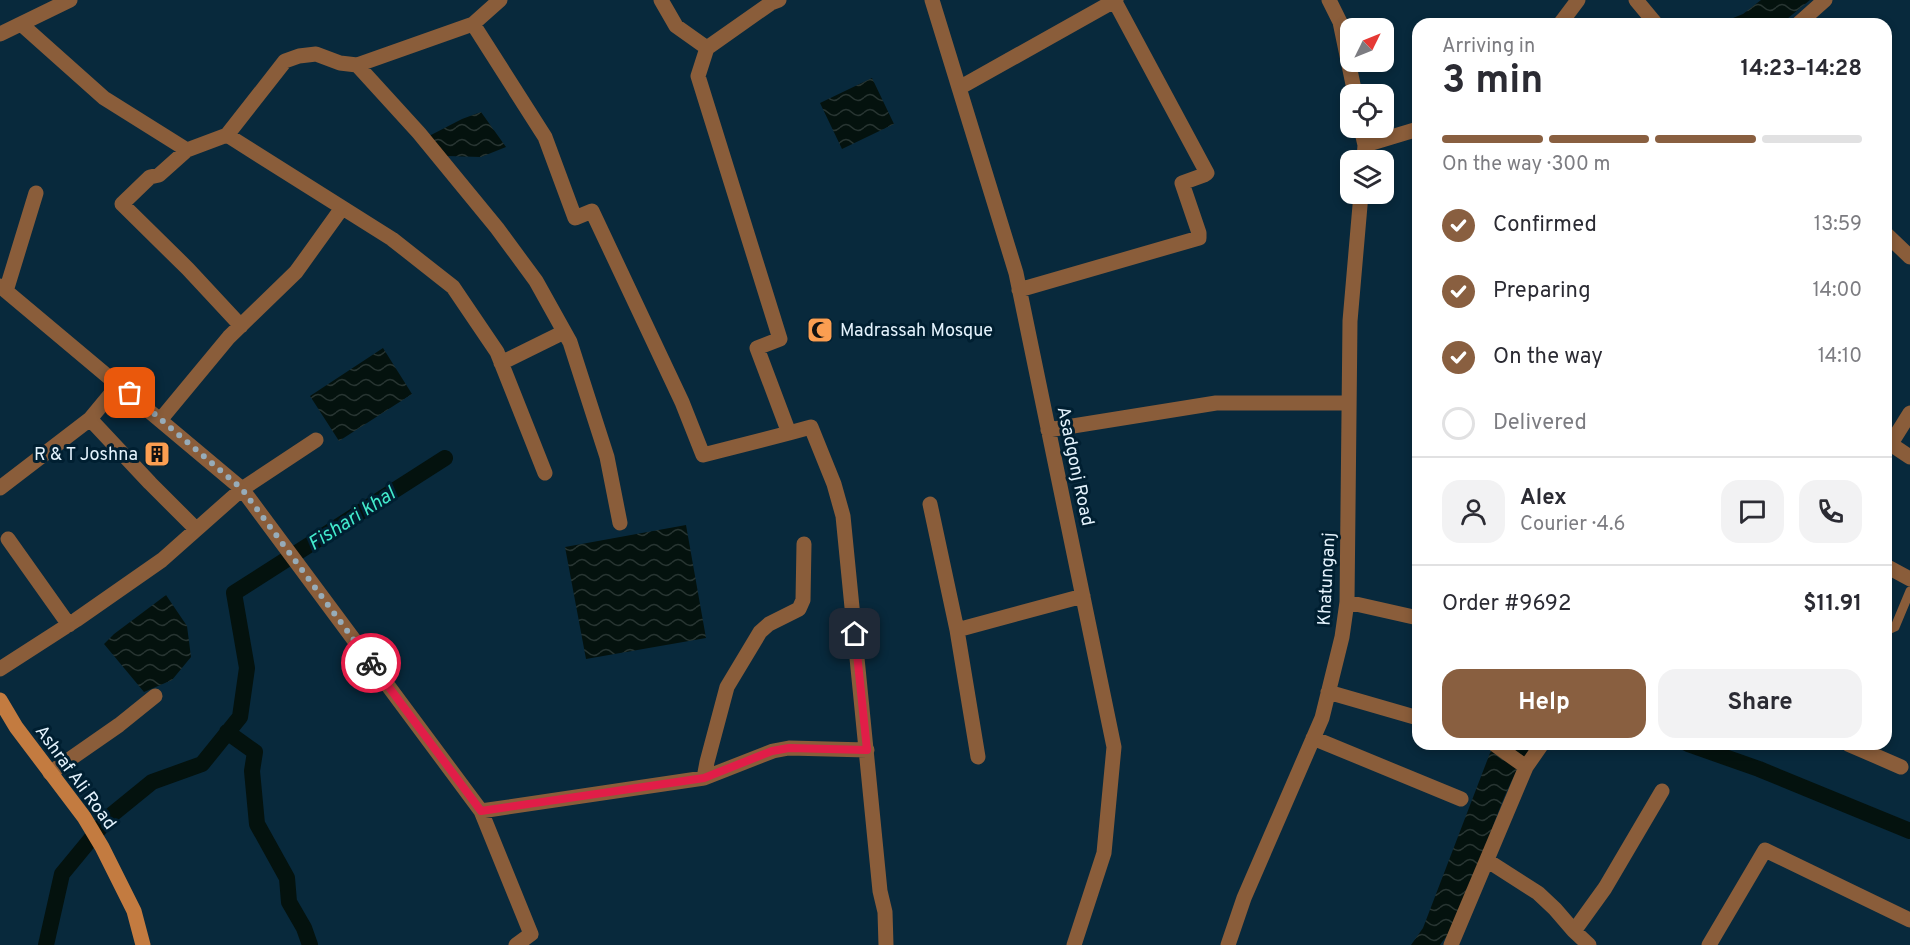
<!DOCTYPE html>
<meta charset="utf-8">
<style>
:root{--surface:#fff;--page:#f2f2f3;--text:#2b2b33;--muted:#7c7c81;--line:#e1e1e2;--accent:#895f40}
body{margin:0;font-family:Overpass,sans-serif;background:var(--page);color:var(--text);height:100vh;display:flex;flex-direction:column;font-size:22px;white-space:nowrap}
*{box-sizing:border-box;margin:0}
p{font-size:20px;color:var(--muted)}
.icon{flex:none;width:33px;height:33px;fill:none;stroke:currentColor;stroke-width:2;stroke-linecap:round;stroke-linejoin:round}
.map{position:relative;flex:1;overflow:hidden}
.panel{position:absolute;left:1412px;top:18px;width:480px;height:732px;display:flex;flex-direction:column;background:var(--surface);border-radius:18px;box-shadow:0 3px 9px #0003}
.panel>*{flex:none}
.needle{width:39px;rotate:47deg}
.fabs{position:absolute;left:1340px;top:18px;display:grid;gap:12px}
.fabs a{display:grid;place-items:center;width:54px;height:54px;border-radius:12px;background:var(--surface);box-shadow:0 3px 9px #0003;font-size:30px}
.pin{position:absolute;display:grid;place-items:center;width:51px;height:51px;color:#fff;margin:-26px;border-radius:12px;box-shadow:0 3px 9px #0006}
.courier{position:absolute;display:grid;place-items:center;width:60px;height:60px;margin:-30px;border:4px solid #e11d48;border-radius:50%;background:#fff;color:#222;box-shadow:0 2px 8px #0007}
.summary em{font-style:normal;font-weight:700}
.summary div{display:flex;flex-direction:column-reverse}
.summary{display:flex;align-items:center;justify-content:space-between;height:102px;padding:0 30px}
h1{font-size:39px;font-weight:700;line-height:45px}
.bar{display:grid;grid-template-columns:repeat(4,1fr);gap:9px 6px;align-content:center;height:72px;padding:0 30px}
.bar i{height:8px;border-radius:4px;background:var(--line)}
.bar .selected{background:var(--accent)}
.bar p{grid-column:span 4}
.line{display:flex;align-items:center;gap:15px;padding:0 30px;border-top:2px solid var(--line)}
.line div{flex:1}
.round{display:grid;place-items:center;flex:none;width:63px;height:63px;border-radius:18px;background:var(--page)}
ol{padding:0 30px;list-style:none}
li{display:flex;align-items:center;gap:18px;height:66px}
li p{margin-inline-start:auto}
li .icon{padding:6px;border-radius:50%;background:var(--accent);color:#fff;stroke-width:4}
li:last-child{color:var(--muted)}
li i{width:33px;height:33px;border:3px solid var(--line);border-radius:50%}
.button{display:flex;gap:12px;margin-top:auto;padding:12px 30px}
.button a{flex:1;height:69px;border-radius:18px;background:var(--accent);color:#fff;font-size:24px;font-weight:700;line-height:69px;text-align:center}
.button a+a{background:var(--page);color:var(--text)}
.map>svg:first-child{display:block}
.water{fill:url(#water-waves)}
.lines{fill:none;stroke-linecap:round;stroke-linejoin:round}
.canal{stroke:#04120e;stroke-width:16}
.service{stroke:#8a5d3a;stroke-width:9}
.minor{stroke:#8a5d3a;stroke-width:15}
.secondary{stroke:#c37b40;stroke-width:15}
.done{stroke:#97acb9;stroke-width:6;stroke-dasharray:0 10.8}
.route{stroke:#e11d48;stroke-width:8}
.labels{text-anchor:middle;stroke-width:6;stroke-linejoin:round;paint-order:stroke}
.poi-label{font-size:18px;fill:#e4f3fd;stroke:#001f31;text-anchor:start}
.street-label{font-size:18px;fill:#e4f3fd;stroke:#001f31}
.water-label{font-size:20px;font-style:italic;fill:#42ebcd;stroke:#001f31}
</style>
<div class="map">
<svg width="1910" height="945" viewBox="0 0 1910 945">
<defs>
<pattern id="water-waves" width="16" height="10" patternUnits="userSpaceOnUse" patternTransform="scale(1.5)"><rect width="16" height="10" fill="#04120e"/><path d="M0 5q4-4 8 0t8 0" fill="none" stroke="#283532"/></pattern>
</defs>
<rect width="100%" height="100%" fill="#08293c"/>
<path class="water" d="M1761,0h49l-29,24h-63l25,-10z
M872,78l22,46 -52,25 -22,-46z
M481,112l25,35 -25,10 -34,-1 -18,-20 33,-17z
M383,348l29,46 -73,47 -29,-45z
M686,525l20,113 -120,21 -21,-112z
M166,595l21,31 4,31 -19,23 -28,12 -40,-48 10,-10z
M1497,744h36c-36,50 -50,123 -77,178 -4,8 -11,16 -16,23h-29l12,-17 67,-175z"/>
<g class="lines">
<path class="canal" d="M227,732l28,20 -3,19 5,53 30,54 2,24 15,26 6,17
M1688,744l71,25 151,62
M46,945l16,-71 47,-57 43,-35 50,-18 38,-47 7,-49 -13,-75 211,-135"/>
<path class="service" d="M1886,631l9,-4 15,-36"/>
<path class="minor" d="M661,0l15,26 31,22
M779,0l-8,3 -64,45 -9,28 82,263 -23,9 32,85 22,-6 23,57 9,32 37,375 5,21 1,33
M932,0l84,273 98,474 -10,106 -30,92
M1329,0l11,22 15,72
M1636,0l20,24
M21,24l83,74 83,52 40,-15 165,104 61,48 44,65 48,121
M473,24l72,113 30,81 17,-7 90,191 21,53 86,-22
M1560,24l18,-24
M1798,24l27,-24
M0,34l70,-34
M357,65l62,68 78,95 39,53 34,61 37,115 13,66
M959,88l157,-88
M1361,128l4,17 -1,15
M227,135l58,-74 14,-5 17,-2 24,9 17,2 116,-41 27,-24
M1365,145l53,-16
M187,150l-28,25 -9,2 -28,27 66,65 53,57
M1886,234l24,23
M0,286l242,203 239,322 50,123 -15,11
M1019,290l180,-52v-5l-17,-50 22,-8 3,-2 -93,-173
M6,291l30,-98
M501,363l63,-31
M90,419l60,64 46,46
M161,419l68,-82 67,-65 46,-64
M1048,430l168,-27h133
M1886,441l24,16
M1890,445l20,-32
M0,488l90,-69 29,-35
M930,504l27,126 21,127
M8,539l61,86
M1886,566l24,13
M1347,602l71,16
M957,630l126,-34
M0,669l76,-49 86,-60 80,-71 74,-49
M1328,692l90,26
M1313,738l148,61
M1494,744l32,23
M1848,744l53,23
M50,773l69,-48 36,-29
M704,778l3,-16 20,-75 33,-55 9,-8 30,-15 4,-9 1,-56
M481,811l223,-33 69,-27 16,-3 78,2
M1488,861l50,32 17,16 19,22
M1228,945l16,-47 78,-180 20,-81 5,-35 3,-281 11,-127
M1451,945l75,-178 16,-23
M1589,945l-15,-14 31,-43 57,-97
M1709,945l56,-95 145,70"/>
<path class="secondary" d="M0,700l16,27 68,90 18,30 32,64 9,34"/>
</g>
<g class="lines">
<path class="done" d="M130,393l112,96 129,174"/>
<path class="route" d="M371,663l110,148 223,-33 68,-27 17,-3 78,2 -12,-116"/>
</g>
<defs>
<g id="mosque-square" transform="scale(1.35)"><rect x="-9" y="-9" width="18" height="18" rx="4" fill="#fb9e51" stroke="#001f31"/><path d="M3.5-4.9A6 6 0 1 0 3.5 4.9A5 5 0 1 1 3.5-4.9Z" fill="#111"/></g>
<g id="building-square" transform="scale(1.35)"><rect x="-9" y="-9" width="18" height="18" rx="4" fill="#fb9e51" stroke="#001f31"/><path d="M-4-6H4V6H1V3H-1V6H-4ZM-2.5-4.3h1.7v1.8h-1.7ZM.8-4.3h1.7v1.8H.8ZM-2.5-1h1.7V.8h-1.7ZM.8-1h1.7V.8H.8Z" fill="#111"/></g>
</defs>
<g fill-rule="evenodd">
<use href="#mosque-square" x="820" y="330"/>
<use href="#building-square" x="157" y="454"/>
</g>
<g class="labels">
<g class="poi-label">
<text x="840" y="336">Madrassah Mosque</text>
<text x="138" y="460" text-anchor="end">R &amp; T Joshna</text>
</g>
<g class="street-label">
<text transform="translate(1076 466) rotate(78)" y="6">Asadgonj Road</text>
<text transform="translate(1326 579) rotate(-87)" y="6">Khatunganj</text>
<text transform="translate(76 777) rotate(54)" y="6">Ashraf Ali Road</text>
</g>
<g class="water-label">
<text transform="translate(351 518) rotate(-33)" y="7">Fishari khal</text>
</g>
</g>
</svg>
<div class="fabs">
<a><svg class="needle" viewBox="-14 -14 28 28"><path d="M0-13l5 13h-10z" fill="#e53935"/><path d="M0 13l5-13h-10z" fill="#7c7c81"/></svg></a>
<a><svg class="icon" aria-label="locate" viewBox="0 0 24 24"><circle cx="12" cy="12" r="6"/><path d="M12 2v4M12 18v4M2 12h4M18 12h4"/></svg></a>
<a><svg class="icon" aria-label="layers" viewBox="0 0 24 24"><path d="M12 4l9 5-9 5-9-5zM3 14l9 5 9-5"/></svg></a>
</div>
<div class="pin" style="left:130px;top:393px;background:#ea580c"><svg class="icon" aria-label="bag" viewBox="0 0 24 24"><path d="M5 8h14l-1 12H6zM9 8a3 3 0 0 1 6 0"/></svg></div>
<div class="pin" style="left:855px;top:634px;background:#1f2937"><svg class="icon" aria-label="home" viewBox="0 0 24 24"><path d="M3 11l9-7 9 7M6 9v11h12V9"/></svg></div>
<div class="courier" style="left:371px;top:663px"><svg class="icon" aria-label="bike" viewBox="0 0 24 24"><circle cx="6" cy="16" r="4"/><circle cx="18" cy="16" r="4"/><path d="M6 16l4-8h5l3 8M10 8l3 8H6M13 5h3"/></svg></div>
<section class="panel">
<div class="summary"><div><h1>3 min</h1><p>Arriving in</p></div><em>14:23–14:28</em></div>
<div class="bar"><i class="selected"></i><i class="selected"></i><i class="selected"></i><i></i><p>On the way · 300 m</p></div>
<ol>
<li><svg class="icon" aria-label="check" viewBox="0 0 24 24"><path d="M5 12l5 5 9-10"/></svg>Confirmed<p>13:59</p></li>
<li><svg class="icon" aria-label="check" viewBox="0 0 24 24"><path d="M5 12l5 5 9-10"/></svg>Preparing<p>14:00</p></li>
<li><svg class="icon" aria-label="check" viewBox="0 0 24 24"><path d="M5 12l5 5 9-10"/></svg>On the way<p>14:10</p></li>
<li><i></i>Delivered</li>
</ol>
<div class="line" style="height:108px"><a class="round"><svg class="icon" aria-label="person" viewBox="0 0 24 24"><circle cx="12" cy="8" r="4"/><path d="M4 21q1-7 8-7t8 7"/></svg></a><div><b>Alex</b><p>Courier · 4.6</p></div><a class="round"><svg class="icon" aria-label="chat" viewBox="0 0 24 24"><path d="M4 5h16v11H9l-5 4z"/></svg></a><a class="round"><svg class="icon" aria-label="phone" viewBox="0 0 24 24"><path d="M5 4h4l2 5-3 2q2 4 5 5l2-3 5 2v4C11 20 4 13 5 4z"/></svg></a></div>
<div class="line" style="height:78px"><div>Order #9692</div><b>$11.91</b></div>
<div class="button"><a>Help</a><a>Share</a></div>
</section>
</div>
